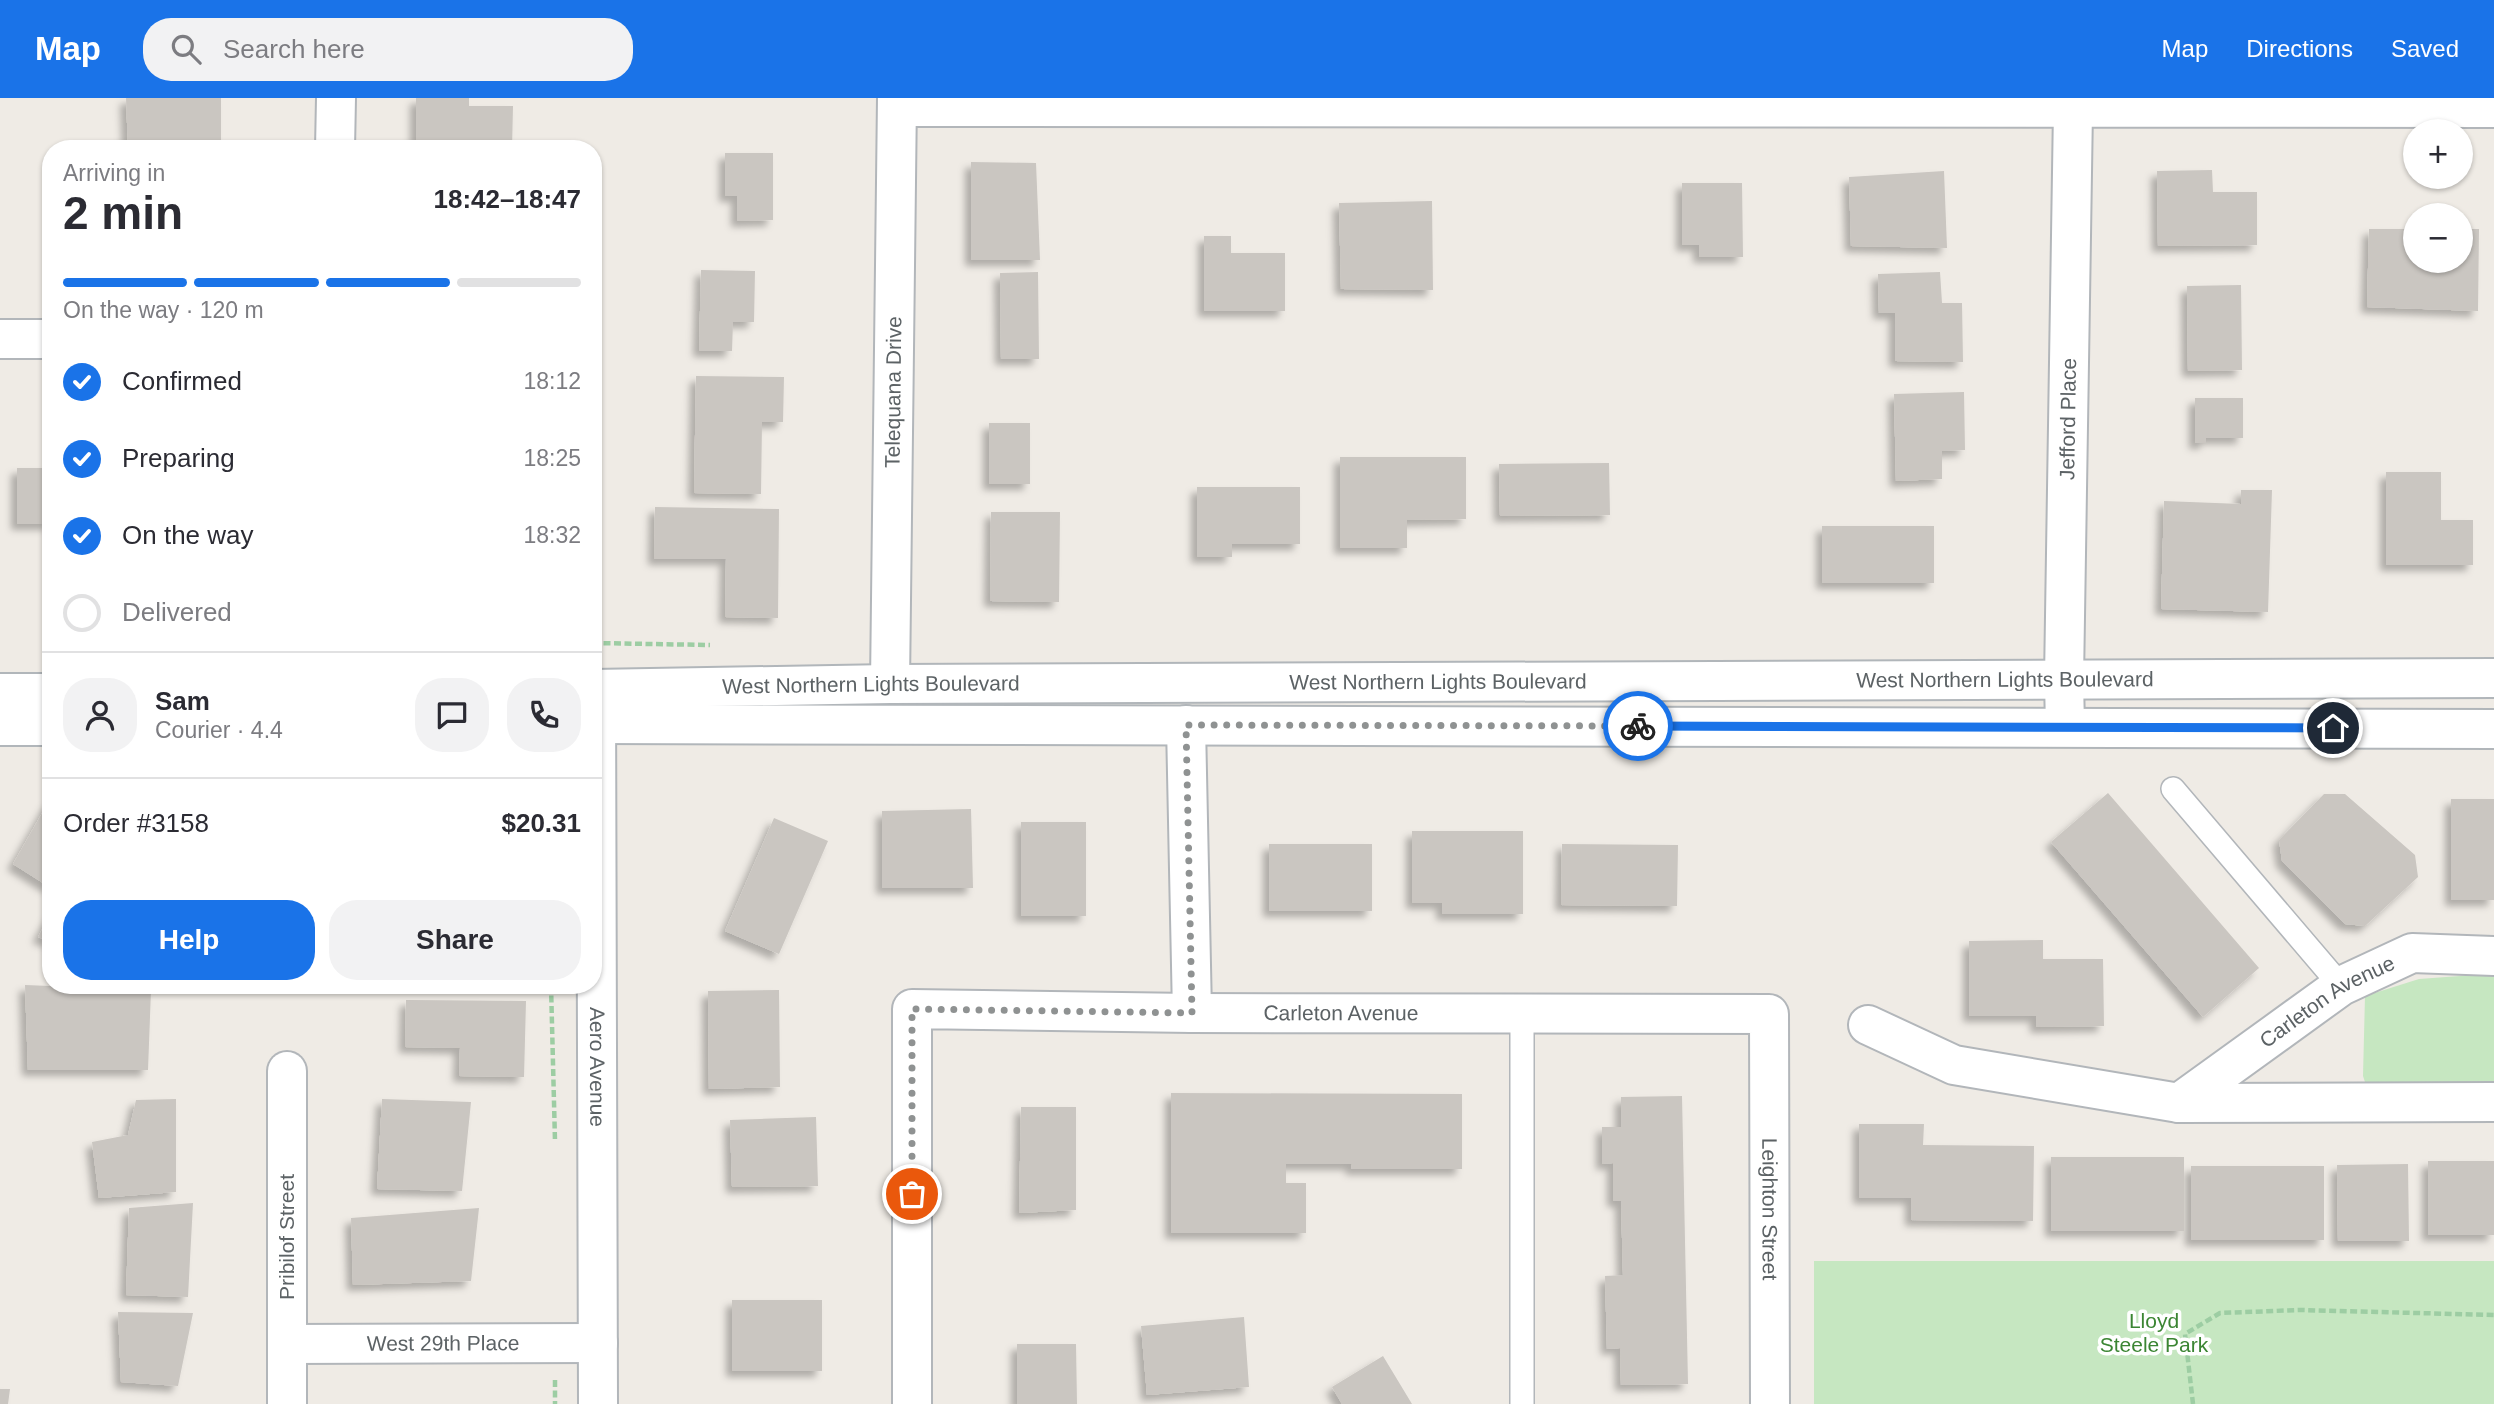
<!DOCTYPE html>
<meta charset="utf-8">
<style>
:root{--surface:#fff;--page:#f2f2f3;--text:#2b2b33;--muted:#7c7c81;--line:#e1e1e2;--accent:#1a73e8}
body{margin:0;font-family:Arial,sans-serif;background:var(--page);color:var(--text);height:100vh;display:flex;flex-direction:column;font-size:26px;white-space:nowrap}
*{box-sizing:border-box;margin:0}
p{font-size:23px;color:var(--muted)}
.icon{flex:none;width:38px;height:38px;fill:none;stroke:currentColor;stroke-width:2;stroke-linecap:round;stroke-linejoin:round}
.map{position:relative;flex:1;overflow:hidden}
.drawer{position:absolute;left:42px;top:42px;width:560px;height:854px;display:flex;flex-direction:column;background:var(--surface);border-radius:28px;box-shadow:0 2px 5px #0004}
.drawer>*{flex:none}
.fabs{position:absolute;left:2403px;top:21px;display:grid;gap:14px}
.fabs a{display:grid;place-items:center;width:70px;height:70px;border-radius:50%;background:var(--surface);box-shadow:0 2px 5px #0004;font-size:35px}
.pin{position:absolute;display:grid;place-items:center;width:60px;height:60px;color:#fff;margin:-30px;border:4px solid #fff;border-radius:50%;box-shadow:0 2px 7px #0007}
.courier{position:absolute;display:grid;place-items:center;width:70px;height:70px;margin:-35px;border:5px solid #1a73e8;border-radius:50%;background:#fff;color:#222;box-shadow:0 2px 9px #0007}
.head em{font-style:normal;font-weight:600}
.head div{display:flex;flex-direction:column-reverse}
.head{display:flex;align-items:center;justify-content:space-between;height:119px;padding:0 21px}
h1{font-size:46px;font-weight:600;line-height:52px}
.bar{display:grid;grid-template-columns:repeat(4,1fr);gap:10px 7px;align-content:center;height:84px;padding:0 21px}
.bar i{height:9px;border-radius:5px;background:var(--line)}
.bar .current{background:var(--accent)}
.bar p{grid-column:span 4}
.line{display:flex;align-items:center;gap:18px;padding:0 21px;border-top:2px solid var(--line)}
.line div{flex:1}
.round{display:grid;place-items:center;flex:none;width:74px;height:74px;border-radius:28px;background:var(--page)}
ol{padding:0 21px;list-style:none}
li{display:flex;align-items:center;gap:21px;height:77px}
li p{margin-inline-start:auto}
li .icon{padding:7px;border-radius:50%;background:var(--accent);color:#fff;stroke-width:4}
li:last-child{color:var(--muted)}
li i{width:38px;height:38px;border:4px solid var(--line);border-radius:50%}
.action{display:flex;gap:14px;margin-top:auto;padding:14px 21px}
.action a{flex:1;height:80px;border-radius:28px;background:var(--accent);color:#fff;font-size:28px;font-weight:600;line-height:80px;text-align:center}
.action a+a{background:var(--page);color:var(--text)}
header{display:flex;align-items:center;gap:42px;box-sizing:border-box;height:98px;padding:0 35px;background:var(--accent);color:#fff}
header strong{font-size:33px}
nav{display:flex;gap:38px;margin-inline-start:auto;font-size:24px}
.search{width:490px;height:63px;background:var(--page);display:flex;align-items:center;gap:18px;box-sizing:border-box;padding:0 24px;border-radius:28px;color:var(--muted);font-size:26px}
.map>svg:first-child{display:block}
.green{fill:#c6e7c1}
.building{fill:#cac6c1;filter:url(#shadow)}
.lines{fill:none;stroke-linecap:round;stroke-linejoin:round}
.lane-casing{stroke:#b2b6ba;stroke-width:26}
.street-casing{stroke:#b2b6ba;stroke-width:42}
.secondary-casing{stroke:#b1b6ba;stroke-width:42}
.path{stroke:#9dcda3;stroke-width:4.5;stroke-dasharray:7 3.5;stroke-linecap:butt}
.lane{stroke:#fff;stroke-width:23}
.street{stroke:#fff;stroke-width:38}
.secondary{stroke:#fff;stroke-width:38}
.done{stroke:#8f9292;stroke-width:7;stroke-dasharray:0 12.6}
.route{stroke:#1a73e8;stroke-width:9}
.labels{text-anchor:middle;stroke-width:7;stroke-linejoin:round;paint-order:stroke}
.street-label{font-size:21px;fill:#5c6265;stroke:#fff}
.park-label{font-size:21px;fill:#3b8533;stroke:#fff}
</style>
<header>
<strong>Map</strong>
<div class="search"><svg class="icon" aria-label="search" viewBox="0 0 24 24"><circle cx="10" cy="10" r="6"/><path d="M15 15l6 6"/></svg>Search here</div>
<nav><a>Map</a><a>Directions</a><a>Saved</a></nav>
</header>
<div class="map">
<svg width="2494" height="1306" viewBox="0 0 2494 1306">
<defs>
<filter id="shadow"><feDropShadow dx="-6" dy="6" stdDeviation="3.5" flood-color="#0004"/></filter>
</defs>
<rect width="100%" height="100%" fill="#efebe5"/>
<path class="green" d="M2487,876l7,1v114l-128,-4 -3,-9 2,-80 54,-17z
M1814,1163h680v143h-680z"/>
<path class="building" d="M126,0h95v51h-93z
M416,0h53v8h44l-1,43h-47l1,-9h-50z
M725,55h48v67l-36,1v-25h-12z
M971,64l65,1 4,97h-69z
M2212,72l1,22h44v53l-99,1 -1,-75z
M1944,73l3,77 -96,-2 -2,-69z
M1682,85h60l1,74h-44v-12h-17z
M1432,103l1,89 -92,-1 -2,-86z
M2369,131h46v32h45v-32h19l-1,82 -111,-4z
M1204,138h27v17h54v58h-81z
M701,172l54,1 -1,51h-21l-1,29h-33z
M1038,174l1,87h-38l-1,-86z
M1940,174l2,31h20l1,59 -68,-1v-48h-16l-1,-39z
M2241,187l1,85 -54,1 -1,-85z
M696,278l88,1 -1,45h-21l-1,72 -67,-1z
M1964,294l1,58 -23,1v28l-46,2 -2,-87z
M2195,300h48v40h-37v5h-11z
M989,325h41v61h-41z
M1340,359h126v62l-59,1v28h-67z
M1609,365l1,52 -110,1 -1,-52z
M17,370h34v56h-34z
M2386,374h55v48h32v45h-87z
M1197,389h103v57h-68v13h-35z
M2241,392h31l-4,122 -107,-3 3,-108 77,3z
M655,409l124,2 -1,109 -53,-1 1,-58h-72z
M991,414h69l-1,90 -69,-1z
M1822,428h112v57h-112z
M2108,695l151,175 -56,49 -152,-175z
M2324,696h21l70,61 3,22 -53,49 -20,-2 -63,-63 -3,-21z
M2451,701h43v101h-43z
M49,703l2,1v86l-38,-24z
M971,711l2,79h-91v-77z
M774,720l54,23 -49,113 -54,-23z
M1021,724h65v94h-65z
M1412,733h111v83h-81v-11h-30z
M1269,746h103v67h-103z
M1562,746l116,1 -1,61 -116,-1z
M51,815v29l-13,-5z
M2043,842v19h60l1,67 -68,1v-11h-67v-75z
M25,887l126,5 -3,80h-120z
M779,892l1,97 -71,2 -1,-98z
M406,902l120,1 -2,76 -65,-1 1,-28 -55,-1z
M1171,995l291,1v75h-111l1,-5h-66v19h20v50h-135z
M1682,998l6,288 -67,1 -1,-37 -13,1 -2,-73 18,-1 -2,-74h-8v-38l-11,1v-37h19v-30z
M176,1001v93l-77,6 -7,-56 36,-7 8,-35z
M382,1001l89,3 -9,89 -85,-2z
M1021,1009h55v103l-57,3z
M816,1019l2,69 -86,1 -2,-67z
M1859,1026h65l-1,21 111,1 -1,75 -122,-1v-22h-52z
M2051,1059h133v74h-133z
M2428,1063h66v74h-66z
M2408,1066l1,77h-71l-1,-76z
M2191,1068h133v74h-133z
M193,1105l-5,94 -62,-2 3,-87z
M479,1110l-8,73 -118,4 -2,-67z
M732,1202h90v71h-90z
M118,1214l75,1 -15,73 -57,-4z
M1244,1219l5,70 -102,8 -6,-69z
M1017,1246h59l1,60h-60z
M1383,1258l29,48h-70l-10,-17z
M0,1291h10l-2,15h-8z"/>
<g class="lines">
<g class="lane-casing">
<path id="lane" d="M2173,691l168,197
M1522,1306v-391"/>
</g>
<g class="street-casing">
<g id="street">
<path d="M897,9l1597,1"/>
<path d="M335,51l1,-51"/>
<path d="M0,241h51"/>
<path id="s1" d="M890,586l7,-586"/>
<path id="s2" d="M596,593l2,713"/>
<path d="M1186,627l6,288"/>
<path id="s3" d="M2065,629l-1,-47 9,-571"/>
<path d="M1868,927l86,40 225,38 315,-1"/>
<path id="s4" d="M2179,1005l162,-117 71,-33 82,3"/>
<path id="s5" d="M287,1246l311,-1"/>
<path d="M287,1306v-333"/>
<path id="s6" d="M912,1306v-395l280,4 577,1 1,390"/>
</g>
</g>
<g class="secondary-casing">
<g id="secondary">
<path id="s7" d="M593,591l297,-5 1604,-6"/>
<path d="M0,595h51"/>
<path d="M593,626l1901,5"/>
<path d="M0,628h51"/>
</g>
</g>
<path class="path" d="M593,545l117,2
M551,887l4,156
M555,1282v24
M2193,1306l-8,-70 35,-21 80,-3 194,5"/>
<use href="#lane" class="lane"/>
<use href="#street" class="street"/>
<use href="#secondary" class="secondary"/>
</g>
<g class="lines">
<path class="done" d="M912,1096v-185l280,4 -6,-288 452,1"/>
<path class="route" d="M1638,628l695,2"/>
</g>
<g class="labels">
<g class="street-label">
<text dy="7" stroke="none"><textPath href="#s1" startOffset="292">Telequana Drive</textPath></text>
<text dy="7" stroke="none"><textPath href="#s3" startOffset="308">Jefford Place</textPath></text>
<text dy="7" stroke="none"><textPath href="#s7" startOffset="1412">West Northern Lights Boulevard</textPath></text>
<text dy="7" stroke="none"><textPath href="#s7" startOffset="845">West Northern Lights Boulevard</textPath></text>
<text dy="7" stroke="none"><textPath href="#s7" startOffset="278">West Northern Lights Boulevard</textPath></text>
<text dy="7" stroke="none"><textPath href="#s4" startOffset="180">Carleton Avenue</textPath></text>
<text dy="7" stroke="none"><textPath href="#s6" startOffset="824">Carleton Avenue</textPath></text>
<text dy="7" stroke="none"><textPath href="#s2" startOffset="376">Aero Avenue</textPath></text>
<text dy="7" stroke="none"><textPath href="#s6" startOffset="1447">Leighton Street</textPath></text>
<text transform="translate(287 1139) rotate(-90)" y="7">Pribilof Street</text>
<text dy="7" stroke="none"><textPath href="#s5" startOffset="156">West 29th Place</textPath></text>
</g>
<g class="park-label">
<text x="2154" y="1230">Lloyd<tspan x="2154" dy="24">Steele Park</tspan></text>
</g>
</g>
</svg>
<div class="fabs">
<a>+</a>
<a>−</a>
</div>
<div class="pin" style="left:912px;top:1096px;background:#ea580c"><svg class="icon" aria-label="bag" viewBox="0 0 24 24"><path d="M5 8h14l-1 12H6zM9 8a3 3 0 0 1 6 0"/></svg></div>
<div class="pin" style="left:2333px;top:630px;background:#1f2937"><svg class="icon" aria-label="home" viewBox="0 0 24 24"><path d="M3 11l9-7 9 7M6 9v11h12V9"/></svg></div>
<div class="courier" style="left:1638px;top:628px"><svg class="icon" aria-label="bike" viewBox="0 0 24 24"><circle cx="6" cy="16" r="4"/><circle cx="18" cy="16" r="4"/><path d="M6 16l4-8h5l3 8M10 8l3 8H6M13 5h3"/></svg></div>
<section class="drawer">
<div class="head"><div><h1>2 min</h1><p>Arriving in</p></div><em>18:42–18:47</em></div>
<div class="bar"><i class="current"></i><i class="current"></i><i class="current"></i><i></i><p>On the way · 120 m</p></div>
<ol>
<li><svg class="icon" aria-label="check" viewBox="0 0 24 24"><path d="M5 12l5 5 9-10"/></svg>Confirmed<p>18:12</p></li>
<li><svg class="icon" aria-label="check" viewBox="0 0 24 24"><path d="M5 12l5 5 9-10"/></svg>Preparing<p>18:25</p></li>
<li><svg class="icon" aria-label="check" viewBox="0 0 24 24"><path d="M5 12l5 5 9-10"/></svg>On the way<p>18:32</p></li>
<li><i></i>Delivered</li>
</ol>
<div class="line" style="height:126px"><a class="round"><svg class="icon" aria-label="person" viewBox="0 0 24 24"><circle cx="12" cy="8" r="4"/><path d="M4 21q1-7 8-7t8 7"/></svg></a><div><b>Sam</b><p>Courier · 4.4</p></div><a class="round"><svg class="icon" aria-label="chat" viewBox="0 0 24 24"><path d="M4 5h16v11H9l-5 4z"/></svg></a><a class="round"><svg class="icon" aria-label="phone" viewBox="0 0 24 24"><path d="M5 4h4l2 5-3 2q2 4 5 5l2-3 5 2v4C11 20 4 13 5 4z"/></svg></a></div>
<div class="line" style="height:91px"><div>Order #3158</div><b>$20.31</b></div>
<div class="action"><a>Help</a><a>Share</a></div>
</section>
</div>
